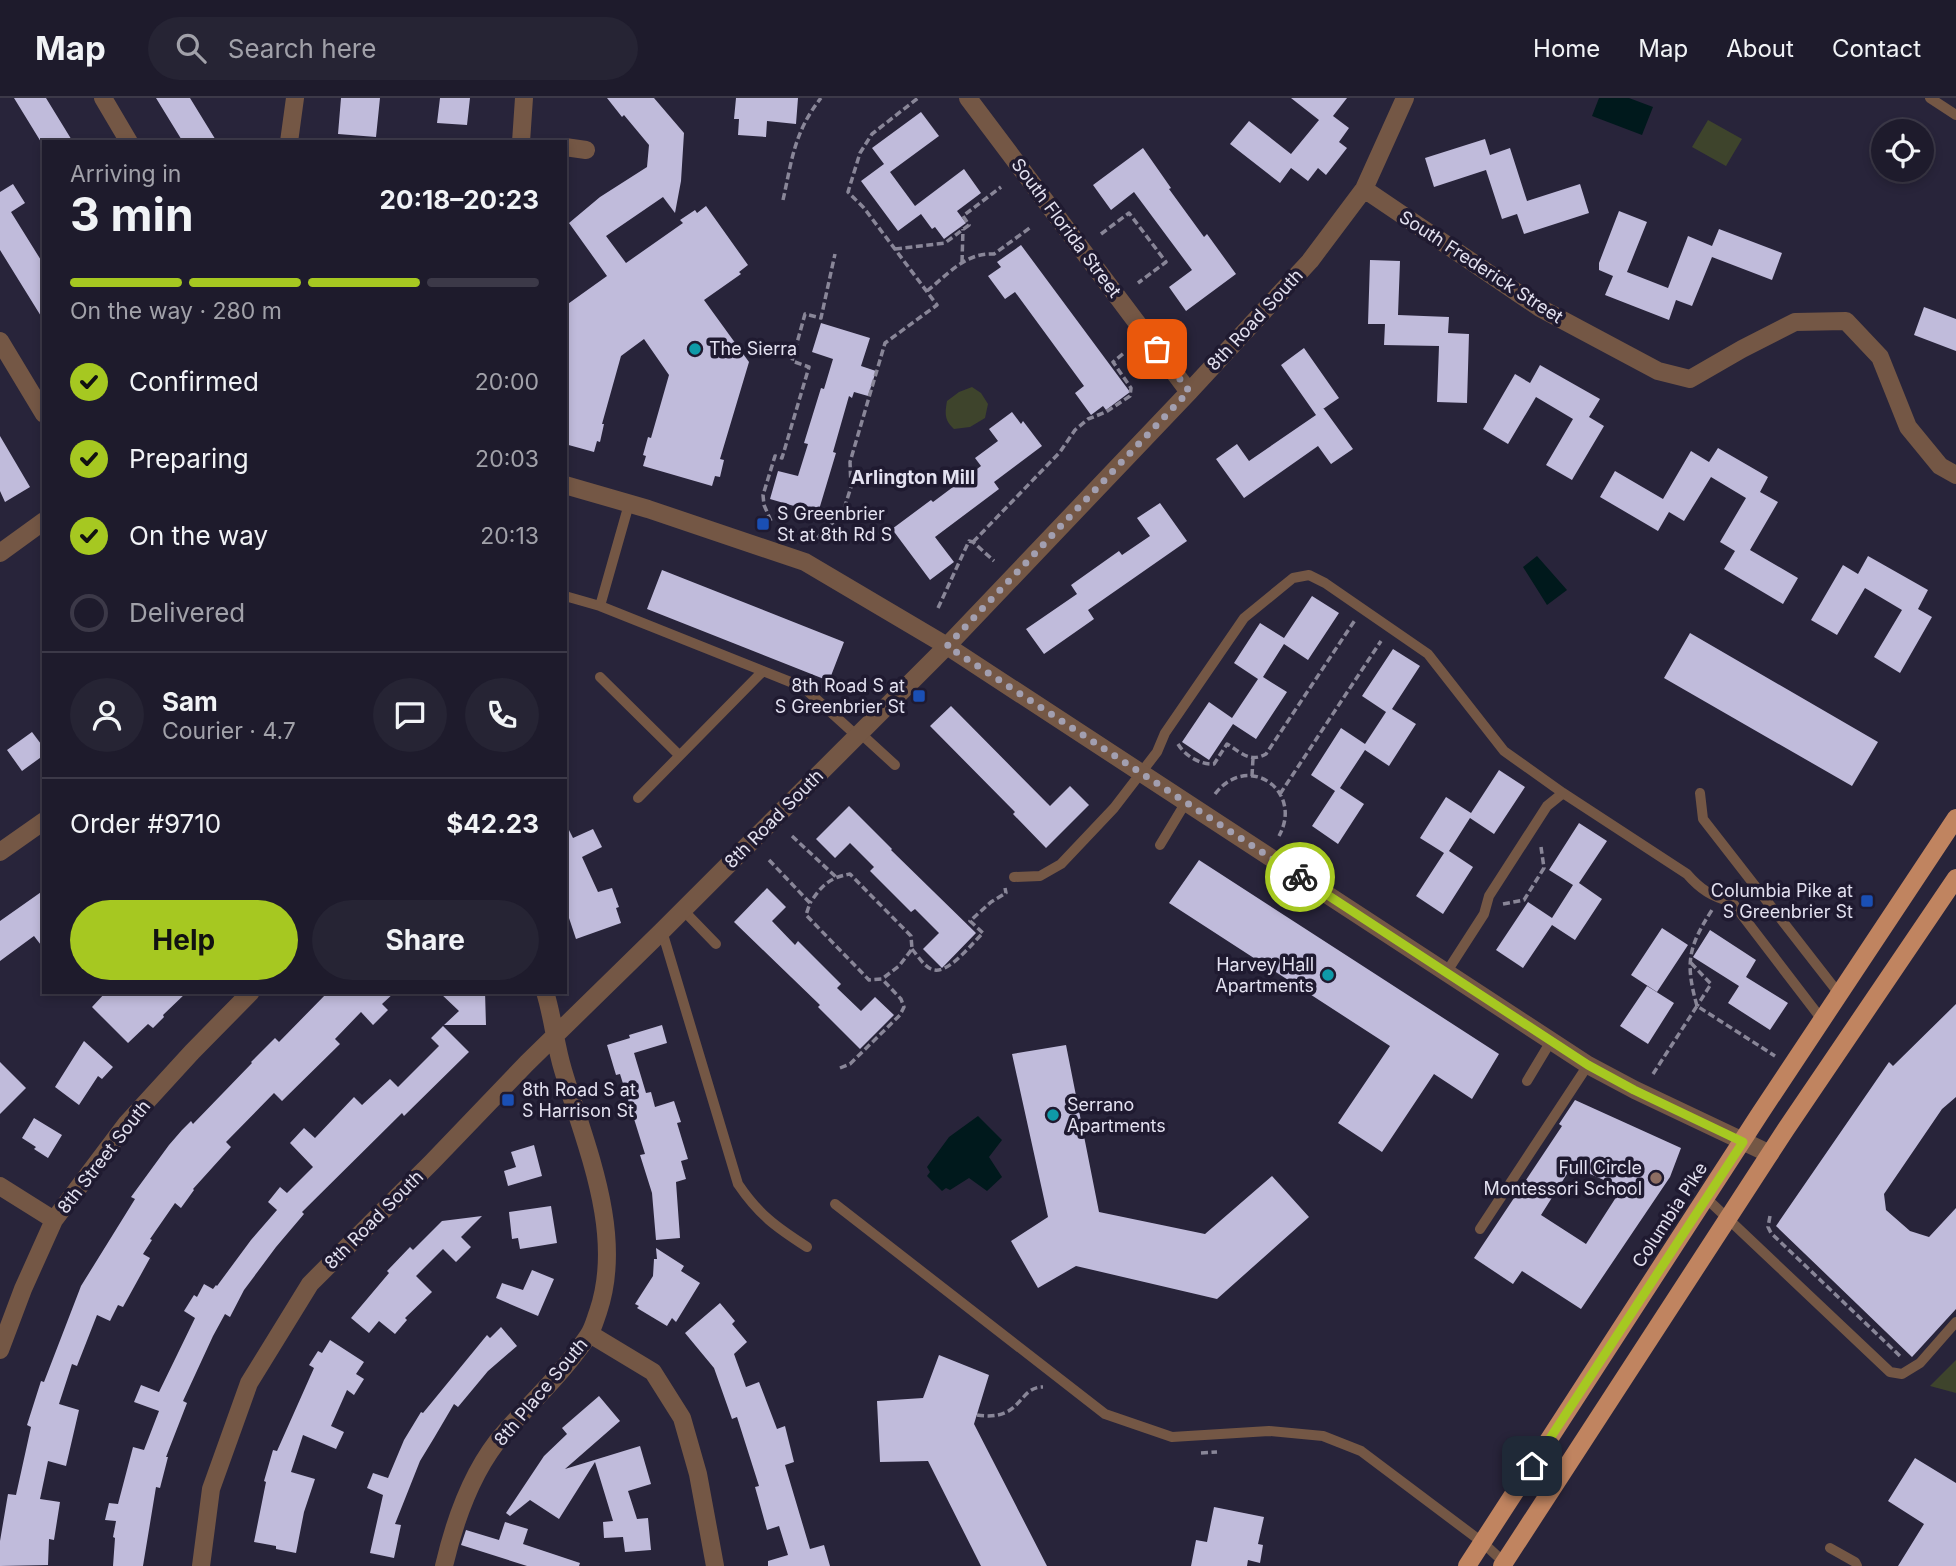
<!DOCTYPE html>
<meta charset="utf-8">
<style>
:root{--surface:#1e1b2c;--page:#262434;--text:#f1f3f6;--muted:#a1a1a9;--line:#3c3948;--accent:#a6c821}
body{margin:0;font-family:Inter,sans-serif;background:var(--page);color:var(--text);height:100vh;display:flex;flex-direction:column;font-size:26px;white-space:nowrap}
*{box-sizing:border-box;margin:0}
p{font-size:23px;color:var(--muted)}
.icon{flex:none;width:38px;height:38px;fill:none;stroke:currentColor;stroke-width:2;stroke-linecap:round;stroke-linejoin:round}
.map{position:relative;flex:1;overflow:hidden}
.panel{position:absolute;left:42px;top:42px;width:525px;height:854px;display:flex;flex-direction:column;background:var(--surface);border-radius:0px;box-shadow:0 4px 10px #0003,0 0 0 2px var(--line)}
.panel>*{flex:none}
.buttons{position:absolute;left:1871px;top:21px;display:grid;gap:14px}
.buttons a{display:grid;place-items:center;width:63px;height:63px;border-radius:50%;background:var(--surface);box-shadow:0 4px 10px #0003,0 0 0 2px var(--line);font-size:35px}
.pin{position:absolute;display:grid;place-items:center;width:60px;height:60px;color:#fff;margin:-30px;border-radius:14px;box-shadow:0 4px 10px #0006}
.courier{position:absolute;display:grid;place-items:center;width:70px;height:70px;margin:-35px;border:5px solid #a6c821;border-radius:50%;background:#fff;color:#222;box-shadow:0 2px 9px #0007}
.summary em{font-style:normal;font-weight:700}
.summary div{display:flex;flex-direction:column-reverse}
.summary{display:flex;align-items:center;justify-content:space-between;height:119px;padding:0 28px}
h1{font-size:46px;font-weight:700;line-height:52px}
.bar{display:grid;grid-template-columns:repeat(4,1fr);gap:10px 7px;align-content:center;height:84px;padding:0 28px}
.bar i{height:9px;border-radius:5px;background:var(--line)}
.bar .selected{background:var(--accent)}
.bar p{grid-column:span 4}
.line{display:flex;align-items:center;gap:18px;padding:0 28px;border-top:2px solid var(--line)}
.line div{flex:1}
.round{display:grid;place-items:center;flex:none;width:74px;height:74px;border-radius:37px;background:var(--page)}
ol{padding:0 28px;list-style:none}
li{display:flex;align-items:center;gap:21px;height:77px}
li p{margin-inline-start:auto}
li .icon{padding:7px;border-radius:50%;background:var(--accent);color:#111;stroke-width:4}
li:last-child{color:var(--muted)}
li i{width:38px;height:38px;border:4px solid var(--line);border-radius:50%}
.cta{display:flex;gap:14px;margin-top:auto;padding:14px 28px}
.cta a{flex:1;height:80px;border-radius:42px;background:var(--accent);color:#111;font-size:28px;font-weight:700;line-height:80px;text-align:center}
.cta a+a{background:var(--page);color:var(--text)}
header{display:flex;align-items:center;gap:42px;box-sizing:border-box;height:98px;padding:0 35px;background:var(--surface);border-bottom:2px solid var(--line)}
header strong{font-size:33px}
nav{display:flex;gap:38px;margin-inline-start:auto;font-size:24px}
.search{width:490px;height:63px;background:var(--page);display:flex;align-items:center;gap:18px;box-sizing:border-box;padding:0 24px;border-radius:38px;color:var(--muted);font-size:26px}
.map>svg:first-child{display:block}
.green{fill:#3e442c}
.water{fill:#00191c}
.building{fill:#c0bbdb;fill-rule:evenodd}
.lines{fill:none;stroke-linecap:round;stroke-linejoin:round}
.path{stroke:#898698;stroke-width:3.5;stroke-dasharray:7 3.5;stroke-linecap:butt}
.service{stroke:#745745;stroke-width:10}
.minor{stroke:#745745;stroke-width:18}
.tertiary{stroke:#745745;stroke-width:18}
.primary{stroke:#c08460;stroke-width:18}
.done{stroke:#a29fb0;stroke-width:7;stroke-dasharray:0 12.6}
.route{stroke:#a6c821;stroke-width:9}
.culture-dot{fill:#0f9aa8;stroke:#1f1a30;stroke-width:2.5}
.transit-dot{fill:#1a4fb4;stroke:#1f1a30;stroke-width:2.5}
.education-dot{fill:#8d6e63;stroke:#1f1a30;stroke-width:2.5}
.labels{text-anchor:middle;stroke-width:7;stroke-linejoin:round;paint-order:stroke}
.street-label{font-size:18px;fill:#e3e1f0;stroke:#1f1a30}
.poi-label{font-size:18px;fill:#e3e1f0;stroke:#1f1a30;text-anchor:start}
.neighbourhood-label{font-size:19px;font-weight:bold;fill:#e3e1f0;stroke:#1f1a30}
</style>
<header>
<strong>Map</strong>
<div class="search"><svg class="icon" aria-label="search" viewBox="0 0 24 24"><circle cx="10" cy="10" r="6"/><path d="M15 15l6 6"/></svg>Search here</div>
<nav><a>Home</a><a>Map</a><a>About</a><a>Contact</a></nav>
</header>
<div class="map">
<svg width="1956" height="1468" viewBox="0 0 1956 1468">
<rect width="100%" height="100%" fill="#28243a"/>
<path class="green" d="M1708,22l34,19 -16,27 -34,-19z
M972,289l9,6 7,11 -3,14 -15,9 -16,2c-10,-9 -9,-16 -7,-28l12,-9z
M1956,1262v33l-26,-7z"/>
<path class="water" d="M1599,0h30l24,9 -11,28 -50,-19z
M1537,458l30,34 -20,15 -24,-38z
M978,1018l24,24 -13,17 13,20 -15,14 -18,-13 -19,12 -4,-2 -4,3 -15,-15 3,-4 -3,-5 22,-30z"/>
<path class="building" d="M14,0h32l27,44h-32z
M156,0h34l27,44h-34z
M341,0h39l-4,39 -38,-3z
M440,0h30l-3,27 -30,-2z
M607,0h47l30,35 -3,48 -6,32 -12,-16 -57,39 20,27 57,-40 -3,-3 15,-10 2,3 9,-7 42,59 -9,7 2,2 -37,26 45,62 -29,97 4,1 -4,17 -5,-1 -3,10 -69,-20 3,-10 -3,-1 5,-18 3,1 18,-63 -25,-36 -23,17 -19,68h2l-4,18 -3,-1 -3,11 -29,-8v-138l42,-30 -38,-53 31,-26 47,-30 2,-22 -25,-30 -2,2z
M736,0h62l-2,26 -29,-3 -1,16 -28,-2 1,-16h-5z
M1291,0h56l-14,18 16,12 -10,14 8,6 -21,27 -8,-7 -10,13 -17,-13 -11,15 -50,-39 19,-23 42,33 28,-34z
M921,14l18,24 -49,36 25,34 49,-37 17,24 -24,18 9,12 -22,16 -9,-12 -3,2 -11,-15 -23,17 -37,-50 23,-17 -12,-16z
M1485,41l5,16 20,-7 17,53 53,-17 9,29 -65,21 -7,-20 -15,5 -16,-49 -52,17 -9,-29z
M1143,50l28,40 -2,1 35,48 3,-3 29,40 -50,37 -17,-24 23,-17 -58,-78 -23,18 -18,-25z
M13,86l12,19 -14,9 33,53v56l-44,-71v-58z
M1619,113l28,11 -20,50 41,16 20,-52 24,10 7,-17 63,24 -10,27 -60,-23 -20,49 -16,-6 -7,20 -64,-25 8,-19 -14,-6v-7z
M1021,147l109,147 -24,18 -3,-4 -12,9 -16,-22 9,-7 -69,-94 -10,7 -17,-23 13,-9 -4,-5z
M1370,162l30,1 -2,54 51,2 -1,16 21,1 -2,69 -30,-1 2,-56 -55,-1 1,-21h-17z
M1924,209l32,12v32l-42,-16z
M821,225l49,15 -9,28 15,5 -8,25 -14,-4 -2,6 -3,-2 -16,56 3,1 -18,60 -48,-14 8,-28 20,5 10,-32 -4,-1 17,-55 3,1 9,-30 -21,-7z
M1304,250l35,50 -16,11h1l29,40 -22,15 -13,-18 -74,52 -28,-39 21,-15 12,17 67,-46 -35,-50z
M1540,267l60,34 -11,18 15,9 -32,54 -26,-15 27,-46 -37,-22 -28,47 -25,-15 32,-55 15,9z
M1012,314l9,12 2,-3 19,25 -48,36 5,7 -64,48 19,25 -24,18 -38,-51 39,-29 2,2 48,-36 -6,-8 23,-17 -9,-12z
M0,338l30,51 -25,15 -5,-11z
M1718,350l50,29 -8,15 18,10 -28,48 48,28 -15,26 -59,-35 11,-18 -15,-9 26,-44 -35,-21 -27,44 -15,-9 -11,19 -58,-34 15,-26 48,28 28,-48 18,11z
M1160,405l27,38 -99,69 6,9 -50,35 -18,-25 51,-35 -6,-9 48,-34 3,4 28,-19 -13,-18z
M1868,458l60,34 -10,19 14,8 -32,56 -26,-16 28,-47 -37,-22 -28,47 -26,-15 32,-55 15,9z
M662,472l182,72 -15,39 -182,-72z
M1312,498l27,17 -31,47 -24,-16 -21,33 24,15 -31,47 -23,-15 -24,36 -27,-18 27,-40 23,16 26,-39 -24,-16 26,-40 24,15z
M1690,535l188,109 -26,44 -188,-108z
M1393,551l27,17 -28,43 24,15 -27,42 -24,-16 -25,38 24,16 -26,40 -26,-18 23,-35 -24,-16 30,-47 24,16 21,-32 -24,-16z
M951,608l99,100 20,-20 19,19 -43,43 -33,-34 2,-2 -85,-86z
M32,634l12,16v7l-22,16 -15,-21z
M1499,672l26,17 -31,47 -24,-16 -21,33 24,16 -30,47 -27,-18 28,-43 -24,-15 26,-41 25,16z
M849,708l43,43 -1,1 85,83 -34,35 -19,-19 16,-16 -24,-24 -4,3 -41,-41 4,-4 -24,-24 -15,15 -19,-19z
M565,724l8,16 20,-9 9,18 -20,10 16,35 14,-4 7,19 -3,1 5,15 -45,16 -11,-33z
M1579,725l28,18 -28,42 23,16 -27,41 -23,-15 -29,43 -27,-18 32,-48 24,16 21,-33 -24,-15z
M1199,762l300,194 -27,45 -38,-25 -52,78 -44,-29 52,-77 -221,-143z
M767,790l19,19 -14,14 23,24 3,-4 43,43 -4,4 24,23 14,-14 19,18 -34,34 -42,-42 2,-2 -86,-83z
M44,792v59l-10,-13 -34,25v-40z
M1662,830l26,17 -31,47 -26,-17z
M1710,832l46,30 -10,17 42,26 -18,27 -42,-27 11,-17 -46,-29z
M1647,888l27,17 -26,41 -28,-18z
M106,894h81l-24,23 1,2 -11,11 -5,-4 -20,19 -36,-36z
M328,894h67l-13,12 6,6 -15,15 -12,-13 -26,27 5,5 -58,57 -8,-8 -48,49 5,5 -38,42 1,1 -13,18 -6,-5 -25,36 2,1 -9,14 7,4 -27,49 -5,-2 -8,16 -13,-6 -20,51 -5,-2 -13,40 20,6 -13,56 -18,-5 -8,38 20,3 -6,38 -5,-1 -1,26 -48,1v-25l8,-47 8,1 15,-68 -4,-2 14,-44 3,1 37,-96 54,-87 -4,-2 38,-52 13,-15 9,-9 2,3 59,-61 -1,-1 24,-24 4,4z
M439,894h46l1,33h-42l15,-14z
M1956,906v93l-14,12 -58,85 2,16 24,21 19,6 27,-29v101l-44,48 -136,-131 113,-164 4,4z
M662,927l5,18 -33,10 12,40 5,-1 4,15 19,-6 7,21 -4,1 11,36 -7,2 5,18 -10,3 4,56 -24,2 -4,-47 -12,-38 5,-1 -25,-80 -4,1 -9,-30 23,-7 -1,-3z
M443,928l26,26 -65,64 -2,-3 -100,99 2,2 -28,33 -32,43 -14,27 -5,-3 -12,22 -30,65 4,2 -21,54h2l-8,31 -4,-1 -13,79h-30l2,-28 -2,-1 3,-16 -11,-1 4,-17 9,1 15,-57 11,3 15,-39 -25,-9 7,-17 18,7 36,-74 -11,-7 10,-16 3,2 7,-13 9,5 3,-4 1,1 34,-46 26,-30 -9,-8 12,-15 7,6 26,-26 -23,-24 14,-15 11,10 39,-41 8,8 28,-26 8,8 41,-41 -8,-8z
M84,943l29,26 -11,12 -4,-3 -19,29 -24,-18z
M1066,947l33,167 106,22 67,-58 37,41 -92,82 -141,-33 -38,22 -27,-47 37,-24 -36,-163z
M0,964l26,26 -26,26z
M1575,1002l106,48 -11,29 -89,132 -59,-38 -9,13 -39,-26 88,-132 -3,-2zM1572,1068l50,22 -36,56 -45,-29z
M34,1020l28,17 -14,23 -14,-9 2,-2 -14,-9z
M534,1047l8,31 -34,10 -4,-15 12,-4 -5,-15z
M551,1108l6,37 -37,6 -2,-11 -6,1 -3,-27z
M482,1118l-21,21 10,10 -15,15 -13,-13 -27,27 16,16 -27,26 2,2 -12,14 -16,-13 -10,12 -18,-15 38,-45 -2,-2 23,-24 3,3 29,-29z
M656,1150l28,18 -3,5 19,12 -24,39 -4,-4 -5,8 -30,-18 2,-2 -4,-2 18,-28 1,-17h3z
M532,1172l22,9 -16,37 -42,-18 6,-15 21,7z
M720,1205l15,18 -3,3 15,18 -13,12 12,33 13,-5 18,47 8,-3 9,36 -9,3 25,84 14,-4 6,21h-62v-5l20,-6 -9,-29 -12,4 -12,-43 4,-1 -22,-69 -5,2 -18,-51 -29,-35z
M501,1229l16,19 -29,25 -30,36 -4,-3 -20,34 -14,23 -25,63 6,1 -7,33 -24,-5 13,-58 -16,-7 6,-15 15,5 16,-38 17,-28 2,1 64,-78 3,3z
M330,1242l34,22 -8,12 8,5 -10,16 -7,-5 -16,36 13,6 -8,17 -33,-14 -12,37 24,7 -11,33 -8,41 -20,-4v-3l-22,-4 12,-60 -2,-1 9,-31 4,1 37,-83 -5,-3 9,-14 4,2z
M939,1257l50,20 -15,49 73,142h-66l-53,-105 -48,1 -3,-61 46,-3z
M599,1298l21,25 -55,48 75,-23 11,38 -23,7 9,28 11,-1 3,32 -26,2 -2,-15 -19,1 -1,-16 10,-1 -18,-59 -36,57 -29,-19 -20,16 -4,-3 38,-57 23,-22 -5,-6z
M1915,1360l41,25v83h-58l26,-42 -36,-23z
M1214,1409l50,10 -6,27 5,1 -3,18 -12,-3 -1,6h-56l5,-26 11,2z
M505,1424l23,7 -5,15 57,19 -1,3h-52l-66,-21 5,-15 33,10z"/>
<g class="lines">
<path class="path" d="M783,102c9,-40 11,-68 38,-102
M1101,136l28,-21 37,49 -28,21
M895,151l50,-6 24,-18 -6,-9 38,-29
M962,164l1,-33
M927,193c20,-16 39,-39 67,-37l37,-27
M771,423l-7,-16 -1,-10 12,-39 7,2 27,-91 -17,-6 13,-47 16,4 14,-64
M816,441l13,-12 15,-18 7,-22 -1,-25 35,-119 52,-38 -73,-97 -16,-16 12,-39 12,-19 46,-36
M973,444l87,-90 15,-22 13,-11 18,-7 24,-16 1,-8 -18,-26 11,-9
M938,510l31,-67 4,1 21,19
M1178,646c7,12 23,21 36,20l13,-20c15,9 23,19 39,10l89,-134
M1252,678l1,-18
M1215,696c33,-43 89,-3 64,42
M1280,696l101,-153
M792,738l44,41
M769,762l41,43 -4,12 63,65 13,-1 17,-13 13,-17 -1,-13 -61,-62c-21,4 -28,11 -40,29
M1503,806l21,-4 20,-32 -3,-21
M912,851c5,6 12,17 19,20 16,8 41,-26 52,-36l-13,-12 21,-19 15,-9 -1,-5
M1691,865l20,21 -14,22
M1697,908c-12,-43 -9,-59 15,-96
M840,970l10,-4 50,-49 4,-8 -3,-8 -19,-20
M1653,976l44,-68 78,50
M1770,1118l-2,11 3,6 130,124
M977,1317c46,7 40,-28 66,-28
M1201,1355l16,-1"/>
<path class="service" d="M1930,0l26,17
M565,498l35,10 203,81 54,49
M600,508l29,-102
M600,579l79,78
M860,635l35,32
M1700,695l3,26 137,176
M638,700l125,-127
M1160,747l26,-43
M1014,779l26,-1 21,-12 53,-56 43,-56 8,-19 79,-115 49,-40 16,-3 16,8 103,71 76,97 59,42 124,81c13,15 25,23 45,28l91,119
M683,812l33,34
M662,833l76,253c21,31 38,43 69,63
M1446,875l38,-59 5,-18 58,-90 16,-13
M1527,983l24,-40
M1706,1100l184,174 12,2 18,-11 36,-41
M835,1106l270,210 67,23 97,-6 54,5 38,15 121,91 26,24
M1480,1131l108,-164
M1830,1450l25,14 2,4"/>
<path class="minor" d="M103,0l26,44
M968,0l221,294
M289,44l6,-44
M565,49l21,3
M1364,91l176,119 118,63 32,8 52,-30 53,-27 51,-1 34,36 28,70 32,39 16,9
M0,243l44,73
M565,387l83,24 157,53 142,84 641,419 47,25 135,64
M0,455l44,-32
M0,1088l54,34
M590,1236l63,38 29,46 16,56 17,92
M0,1252l23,-61 31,-69 73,-97 65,-71 59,-60
M201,1468l10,-77 38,-106 61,-99 122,-122 95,-99 135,-132 285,-285 242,-254 121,-131 54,-72 41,-91
M444,1468c11,-47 28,-97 61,-134 28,-32 59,-60 83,-96 5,-7 7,-16 10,-24 27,-79 -13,-167 -35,-242 -8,-26 -10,-53 -18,-78"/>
<path class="tertiary" d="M521,44l3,-44
M0,754l44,-31"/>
<path class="primary" d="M1467,1468l292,-451 197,-297
M1502,1468l284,-437 170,-251"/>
</g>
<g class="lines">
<path class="done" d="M1157,251l32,42 -242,255 353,231"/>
<path class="route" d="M1300,779l288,188 46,25 109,52 -211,324"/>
</g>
<g class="culture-dot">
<circle cx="695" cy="251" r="7"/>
<circle cx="1328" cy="877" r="7"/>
<circle cx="1053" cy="1017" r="7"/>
</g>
<g class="transit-dot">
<rect x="756" y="419" width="14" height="14" rx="3.5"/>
<rect x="912" y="591" width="14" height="14" rx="3.5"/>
<rect x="1860" y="796" width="14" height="14" rx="3.5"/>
<rect x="501" y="995" width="14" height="14" rx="3.5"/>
</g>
<circle class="education-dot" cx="1656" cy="1080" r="7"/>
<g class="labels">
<g class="street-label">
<text transform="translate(1066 130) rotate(53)" y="6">South Florida Street</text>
<text transform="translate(1481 169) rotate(33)" y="6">South Frederick Street</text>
<text transform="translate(1255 222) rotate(-47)" y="6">8th Road South</text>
<text transform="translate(774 721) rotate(-45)" y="6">8th Road South</text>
<text transform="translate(104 1059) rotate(-52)" y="6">8th Street South</text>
<text transform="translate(1670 1117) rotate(-57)" y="6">Columbia Pike</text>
<text transform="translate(374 1122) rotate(-45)" y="6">8th Road South</text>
<text transform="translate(541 1294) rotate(-50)" y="6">8th Place South</text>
</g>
<g class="poi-label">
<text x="709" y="257">The Sierra</text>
<text x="777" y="422">S Greenbrier<tspan x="777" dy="21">St at 8th Rd S</tspan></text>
<text x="905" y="594" text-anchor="end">8th Road S at<tspan x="905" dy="21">S Greenbrier St</tspan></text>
<text x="1853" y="799" text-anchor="end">Columbia Pike at<tspan x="1853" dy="21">S Greenbrier St</tspan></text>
<text x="1314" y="873" text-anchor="end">Harvey Hall<tspan x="1314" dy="21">Apartments</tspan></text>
<text x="522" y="998">8th Road S at<tspan x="522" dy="21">S Harrison St</tspan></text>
<text x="1067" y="1013">Serrano<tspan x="1067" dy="21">Apartments</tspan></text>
<text x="1642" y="1076" text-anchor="end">Full Circle<tspan x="1642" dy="21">Montessori School</tspan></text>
</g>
<g class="neighbourhood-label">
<text x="913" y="386">Arlington Mill</text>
</g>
</g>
</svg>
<div class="buttons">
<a><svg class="icon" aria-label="locate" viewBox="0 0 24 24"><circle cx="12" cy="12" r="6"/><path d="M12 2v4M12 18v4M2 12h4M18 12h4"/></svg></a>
</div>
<div class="pin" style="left:1157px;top:251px;background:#ea580c"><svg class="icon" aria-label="bag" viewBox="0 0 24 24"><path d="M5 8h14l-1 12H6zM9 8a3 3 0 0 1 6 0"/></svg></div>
<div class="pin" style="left:1532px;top:1368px;background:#1f2937"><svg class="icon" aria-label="home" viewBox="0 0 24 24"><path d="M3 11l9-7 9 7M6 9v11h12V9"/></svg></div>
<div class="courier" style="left:1300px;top:779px"><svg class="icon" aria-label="bike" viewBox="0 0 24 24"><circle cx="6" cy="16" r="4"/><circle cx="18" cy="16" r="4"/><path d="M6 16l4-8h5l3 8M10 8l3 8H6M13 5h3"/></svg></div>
<section class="panel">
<div class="summary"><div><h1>3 min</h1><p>Arriving in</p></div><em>20:18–20:23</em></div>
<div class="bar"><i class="selected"></i><i class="selected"></i><i class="selected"></i><i></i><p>On the way · 280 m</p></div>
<ol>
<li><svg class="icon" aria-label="check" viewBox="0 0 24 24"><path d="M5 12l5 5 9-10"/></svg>Confirmed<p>20:00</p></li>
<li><svg class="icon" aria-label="check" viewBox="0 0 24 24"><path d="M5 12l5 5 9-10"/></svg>Preparing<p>20:03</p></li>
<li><svg class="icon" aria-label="check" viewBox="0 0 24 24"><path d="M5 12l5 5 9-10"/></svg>On the way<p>20:13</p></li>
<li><i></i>Delivered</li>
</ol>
<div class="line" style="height:126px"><a class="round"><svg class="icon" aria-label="person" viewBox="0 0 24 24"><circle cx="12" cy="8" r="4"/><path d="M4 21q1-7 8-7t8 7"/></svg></a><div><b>Sam</b><p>Courier · 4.7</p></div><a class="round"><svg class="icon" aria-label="chat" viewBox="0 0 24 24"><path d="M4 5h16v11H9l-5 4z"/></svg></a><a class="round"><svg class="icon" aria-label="phone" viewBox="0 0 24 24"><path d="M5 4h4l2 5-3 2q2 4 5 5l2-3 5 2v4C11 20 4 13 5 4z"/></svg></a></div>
<div class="line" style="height:91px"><div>Order #9710</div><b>$42.23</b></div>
<div class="cta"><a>Help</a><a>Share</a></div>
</section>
</div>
